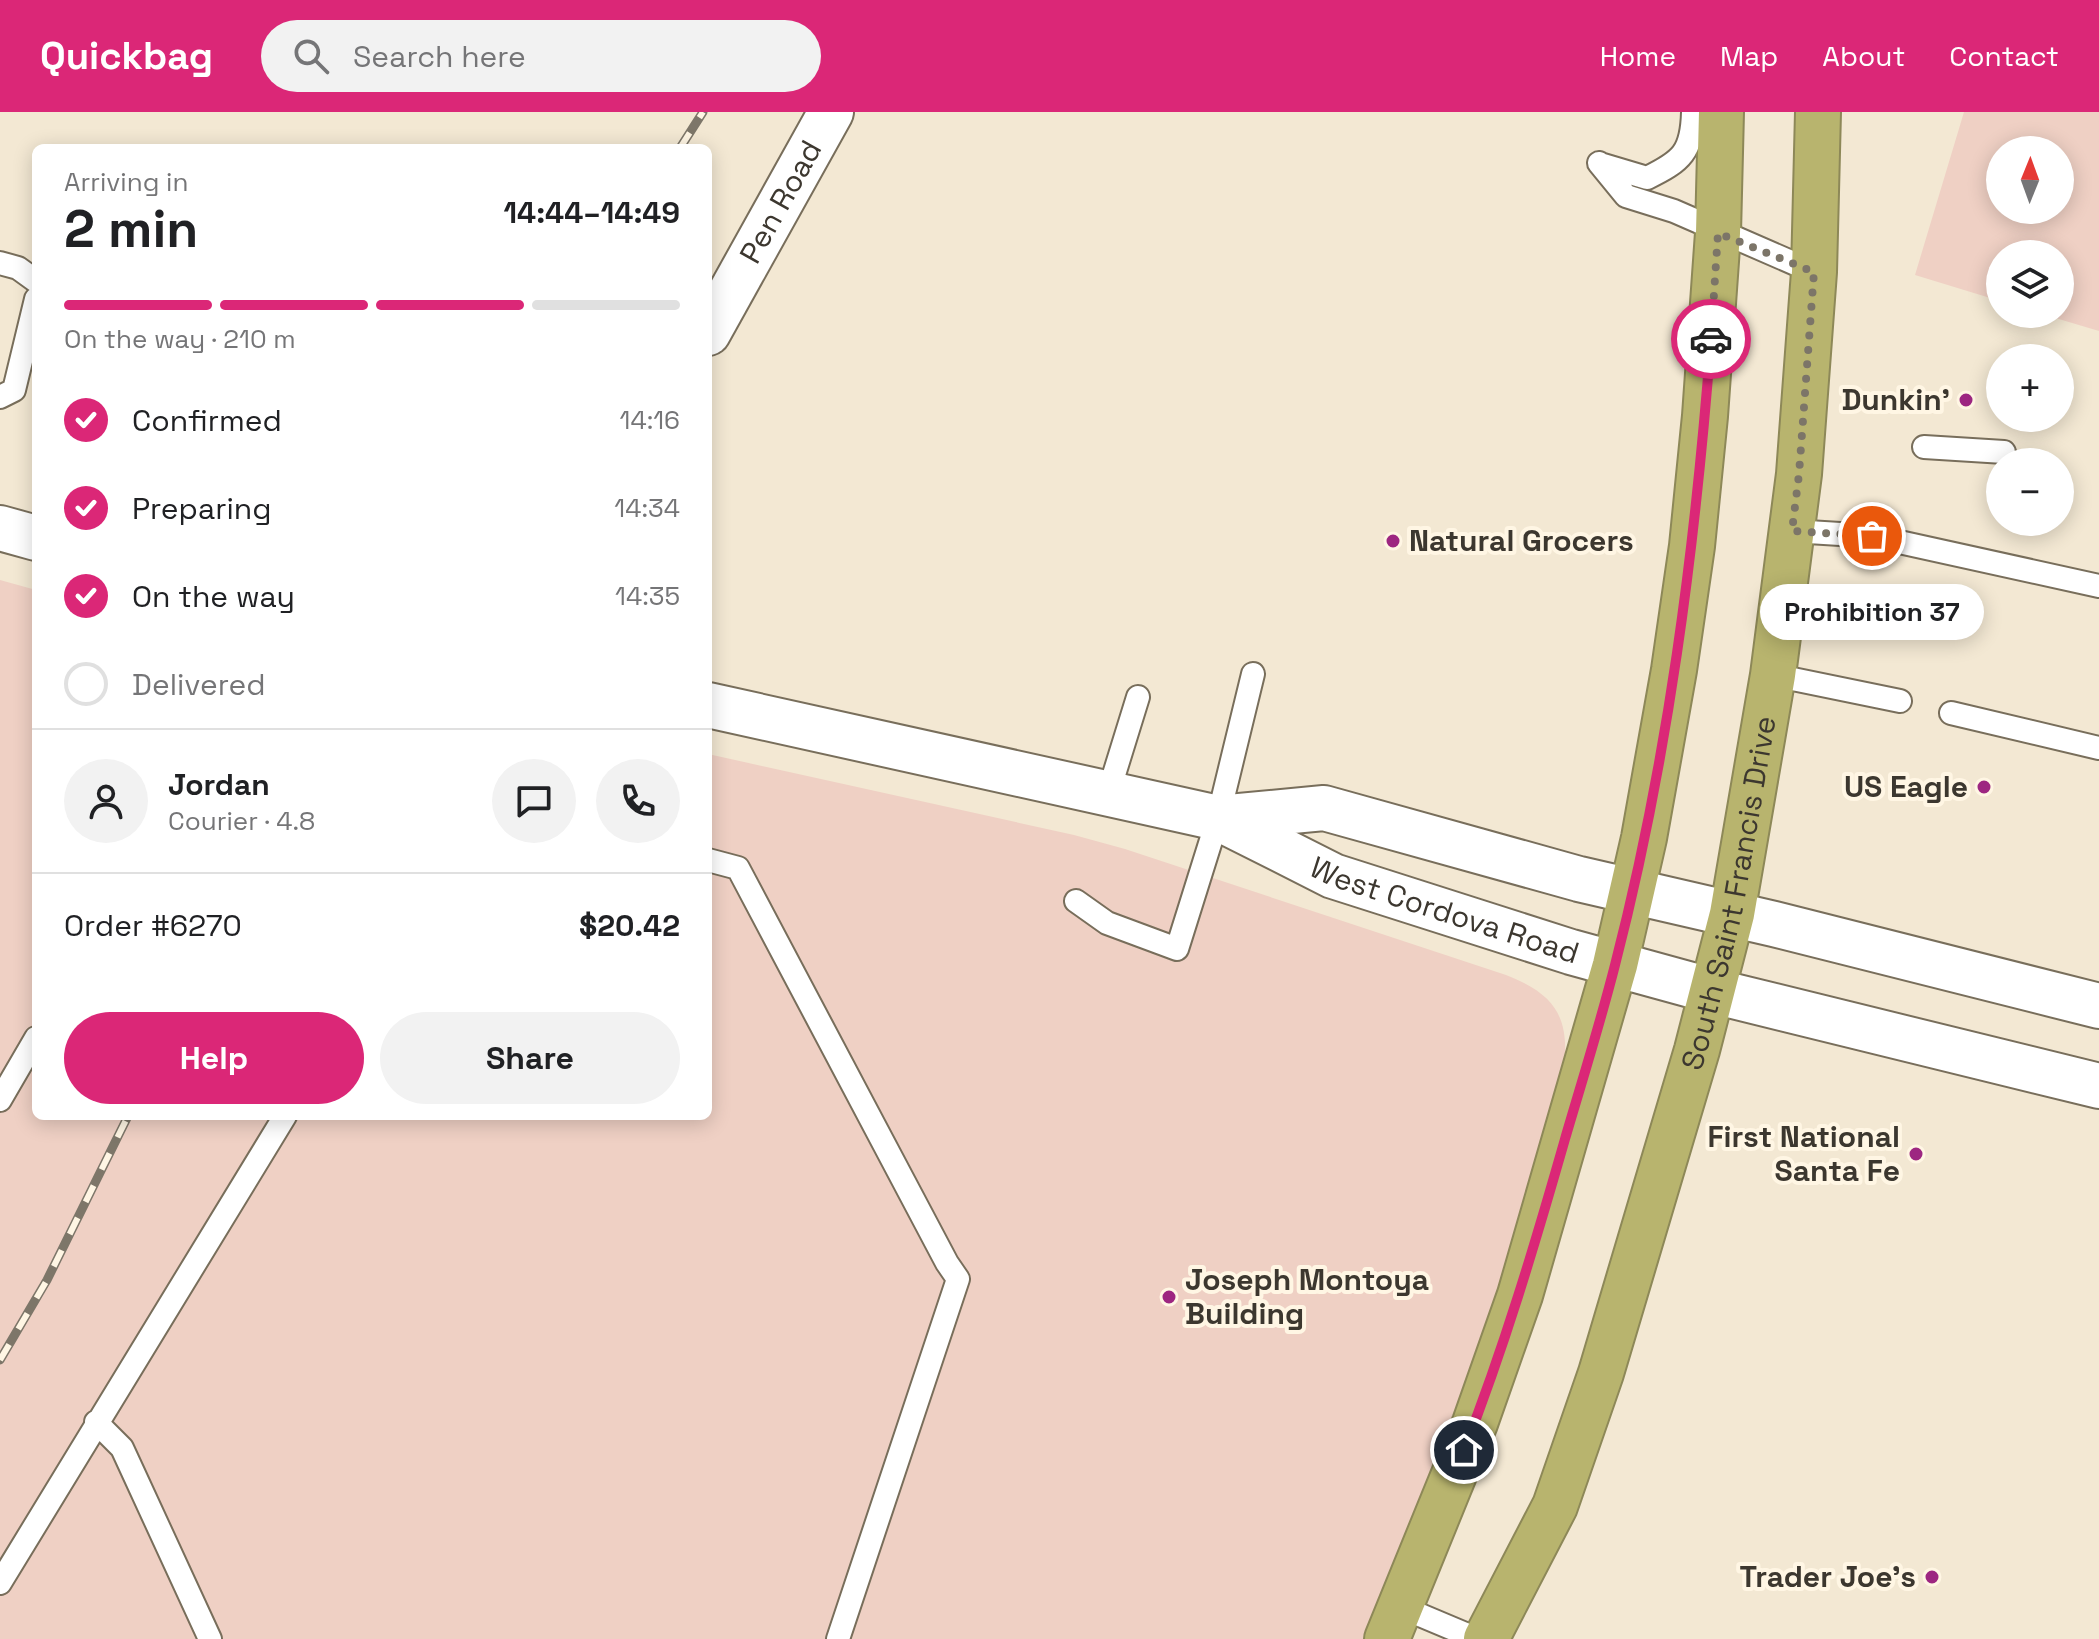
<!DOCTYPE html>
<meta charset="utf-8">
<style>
:root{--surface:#fff;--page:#f2f2f2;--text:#202124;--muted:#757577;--line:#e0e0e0;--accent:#db2777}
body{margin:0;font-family:"Space Grotesk",sans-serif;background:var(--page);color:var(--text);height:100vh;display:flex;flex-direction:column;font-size:30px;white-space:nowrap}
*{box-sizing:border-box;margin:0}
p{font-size:26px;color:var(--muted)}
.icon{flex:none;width:44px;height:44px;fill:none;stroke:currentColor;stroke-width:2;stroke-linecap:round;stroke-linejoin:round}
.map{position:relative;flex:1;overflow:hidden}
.panel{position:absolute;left:32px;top:32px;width:680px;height:976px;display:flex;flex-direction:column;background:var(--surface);border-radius:12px;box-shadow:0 4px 20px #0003}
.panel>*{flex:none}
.needle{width:52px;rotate:1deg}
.tools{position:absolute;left:1986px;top:24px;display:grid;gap:16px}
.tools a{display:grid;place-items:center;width:88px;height:88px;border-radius:50%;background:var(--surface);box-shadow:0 4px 20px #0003;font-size:40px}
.pin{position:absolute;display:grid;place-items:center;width:68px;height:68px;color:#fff;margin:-34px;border:4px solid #fff;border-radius:50%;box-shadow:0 2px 8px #0007}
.courier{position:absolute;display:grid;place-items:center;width:80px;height:80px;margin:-40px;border:6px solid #db2777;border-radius:50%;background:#fff;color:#222;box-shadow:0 2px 10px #0007}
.bubble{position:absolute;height:56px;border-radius:28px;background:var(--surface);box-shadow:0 4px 20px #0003;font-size:26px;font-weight:600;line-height:56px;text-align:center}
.head em{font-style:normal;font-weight:600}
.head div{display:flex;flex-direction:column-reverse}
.head{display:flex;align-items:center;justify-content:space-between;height:136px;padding:0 32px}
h1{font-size:52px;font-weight:600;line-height:60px}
.bar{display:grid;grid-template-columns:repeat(4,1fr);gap:12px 8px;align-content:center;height:96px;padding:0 32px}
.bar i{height:10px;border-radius:6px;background:var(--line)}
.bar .active{background:var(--accent)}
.bar p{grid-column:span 4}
.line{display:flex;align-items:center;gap:20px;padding:0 32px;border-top:2px solid var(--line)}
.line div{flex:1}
.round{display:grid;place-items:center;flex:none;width:84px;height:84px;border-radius:42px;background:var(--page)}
ol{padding:0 32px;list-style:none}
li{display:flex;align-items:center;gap:24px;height:88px}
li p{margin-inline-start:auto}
li .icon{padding:8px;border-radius:50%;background:var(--accent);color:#fff;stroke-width:4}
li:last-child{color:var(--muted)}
li i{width:44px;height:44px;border:4px solid var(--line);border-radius:50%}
.button{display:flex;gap:16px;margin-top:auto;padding:16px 32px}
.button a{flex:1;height:92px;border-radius:48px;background:var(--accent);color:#fff;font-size:32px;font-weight:600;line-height:92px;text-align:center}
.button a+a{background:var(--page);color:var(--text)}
header{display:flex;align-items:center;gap:48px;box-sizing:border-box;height:112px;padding:0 40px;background:var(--accent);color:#fff}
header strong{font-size:38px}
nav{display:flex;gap:44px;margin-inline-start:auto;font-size:28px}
.search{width:560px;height:72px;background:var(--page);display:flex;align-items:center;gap:20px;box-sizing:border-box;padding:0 28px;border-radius:44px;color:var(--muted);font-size:30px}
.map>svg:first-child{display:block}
.green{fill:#efd0c4;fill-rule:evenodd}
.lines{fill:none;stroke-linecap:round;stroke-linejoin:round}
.lane-casing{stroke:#786e5b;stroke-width:26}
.street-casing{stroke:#786e5b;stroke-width:48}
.secondary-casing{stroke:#786e5b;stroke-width:48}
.highway-casing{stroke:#8d8858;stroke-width:48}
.lane{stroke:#fff;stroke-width:22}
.street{stroke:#fff;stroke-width:44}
.secondary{stroke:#fff;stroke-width:44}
.highway{stroke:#b8b46e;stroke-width:44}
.rail-casing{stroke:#7d7669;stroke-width:9}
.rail{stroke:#fff6e4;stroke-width:6;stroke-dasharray:18;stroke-linecap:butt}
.done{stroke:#7c7568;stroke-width:8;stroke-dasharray:0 14.4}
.route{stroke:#db2777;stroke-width:10}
.poi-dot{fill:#9d2681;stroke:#fff6e4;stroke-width:3}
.labels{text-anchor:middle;stroke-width:8;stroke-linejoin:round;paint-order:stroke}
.street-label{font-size:30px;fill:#3c372f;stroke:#fff6e4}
.poi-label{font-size:30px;font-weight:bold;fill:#3c372f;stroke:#fff6e4;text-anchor:end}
</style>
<header>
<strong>Quickbag</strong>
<div class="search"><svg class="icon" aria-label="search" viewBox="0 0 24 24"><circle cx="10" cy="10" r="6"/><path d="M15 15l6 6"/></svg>Search here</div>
<nav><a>Home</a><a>Map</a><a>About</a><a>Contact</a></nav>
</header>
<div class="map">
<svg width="2099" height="1527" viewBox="0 0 2099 1527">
<rect width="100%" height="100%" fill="#f3e8d3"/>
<path class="green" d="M1964,0h135v219l-57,-17h18v-60h-60v47l-85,-26zM2060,38v60h-60v-60z
M0,468l36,10v526h672v-362l366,81 51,14 381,126c57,22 64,49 57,105l-118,385 -80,174h-1365z"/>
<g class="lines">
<g class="lane-casing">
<path id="lane" d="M1599,51l27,33 48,15 140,61
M1600,52l47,14c35,-17 45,-26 46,-66
M0,151l18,5 18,13
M0,285l14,-7 22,-91
M1924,335l80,5
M1792,419l80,5 227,50
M1773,563l127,26
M1951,601l148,35
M1108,682l30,-97
M708,748l30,8 209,395 11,16 -120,360
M1076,789l31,22 70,26 41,-131 35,-144
M0,988l36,-62
M96,1310l26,26 88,191
M0,1471l285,-467
M1401,1495l76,32"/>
</g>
<g class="street-casing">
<g id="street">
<path id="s1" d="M708,221l123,-221"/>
</g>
</g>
<g class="secondary-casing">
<g id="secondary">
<path d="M0,416l36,10"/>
<path id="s2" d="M708,593l510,113 115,58 238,76 142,39 386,95"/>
<path d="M1218,706l106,-10 255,71 195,45 325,82"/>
</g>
</g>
<g class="highway-casing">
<g id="highway">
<path d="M1387,1527l88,-216 45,-128 95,-330 29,-127 30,-168 18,-124 13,-130 13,-183 3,-121"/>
<path id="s3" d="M1486,1527l69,-133 46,-133 96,-323 35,-136 41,-239 26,-201 15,-202 4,-160"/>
</g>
</g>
<use href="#lane" class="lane"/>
<use href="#street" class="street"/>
<use href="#secondary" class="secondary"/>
<use href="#highway" class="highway"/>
<g class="rail-casing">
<path id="rail" d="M680,36l23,-36
M0,1248l47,-80 81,-164"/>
</g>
<use href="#rail" class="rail"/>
</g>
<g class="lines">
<path class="done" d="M1711,227l7,-106 96,39 -15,202 -7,57 80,5"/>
<path class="route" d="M1464,1338c40,-102 71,-206 101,-311 17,-58 35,-115 50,-174 53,-205 80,-416 96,-626"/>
</g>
<g class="poi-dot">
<circle cx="1966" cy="288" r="8"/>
<circle cx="1393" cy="429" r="8"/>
<circle cx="1984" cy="675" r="8"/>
<circle cx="1916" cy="1042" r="8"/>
<circle cx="1169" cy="1185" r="8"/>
<circle cx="1932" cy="1465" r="8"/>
</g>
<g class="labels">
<g class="street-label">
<text dy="10" stroke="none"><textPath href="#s1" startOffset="150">Pen Road</textPath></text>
<text dy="10" stroke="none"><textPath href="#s3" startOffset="788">South Saint Francis Drive</textPath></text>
<text dy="10" stroke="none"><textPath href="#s2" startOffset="768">West Cordova Road</textPath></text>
</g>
<g class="poi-label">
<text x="1950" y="298">Dunkin'</text>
<text x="1409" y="439" text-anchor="start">Natural Grocers</text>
<text x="1968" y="685">US Eagle</text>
<text x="1900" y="1035">First National<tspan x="1900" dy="34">Santa Fe</tspan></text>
<text x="1185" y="1178" text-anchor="start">Joseph Montoya<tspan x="1185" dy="34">Building</tspan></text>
<text x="1916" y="1475">Trader Joe's</text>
</g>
</g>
</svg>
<div class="tools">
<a><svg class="needle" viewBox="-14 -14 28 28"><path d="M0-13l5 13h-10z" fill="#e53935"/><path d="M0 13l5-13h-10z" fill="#757577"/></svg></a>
<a><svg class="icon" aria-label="layers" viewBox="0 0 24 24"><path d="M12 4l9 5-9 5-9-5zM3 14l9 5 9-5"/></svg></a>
<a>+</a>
<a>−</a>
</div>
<div class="pin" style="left:1872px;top:424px;background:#ea580c"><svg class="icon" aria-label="bag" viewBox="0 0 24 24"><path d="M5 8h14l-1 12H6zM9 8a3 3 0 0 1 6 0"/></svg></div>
<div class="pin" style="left:1464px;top:1338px;background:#1f2937"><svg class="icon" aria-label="home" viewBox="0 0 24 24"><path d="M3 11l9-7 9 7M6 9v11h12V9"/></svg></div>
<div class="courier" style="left:1711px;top:227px"><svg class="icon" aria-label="car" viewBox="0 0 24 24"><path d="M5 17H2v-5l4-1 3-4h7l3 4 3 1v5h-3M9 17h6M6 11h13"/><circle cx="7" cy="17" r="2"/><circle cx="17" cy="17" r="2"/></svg></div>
<div class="bubble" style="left:1760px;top:472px;width:224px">Prohibition 37</div>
<section class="panel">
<div class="head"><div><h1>2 min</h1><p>Arriving in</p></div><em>14:44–14:49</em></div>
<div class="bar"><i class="active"></i><i class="active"></i><i class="active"></i><i></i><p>On the way · 210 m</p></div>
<ol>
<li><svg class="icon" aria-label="check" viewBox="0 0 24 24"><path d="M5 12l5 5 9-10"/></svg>Confirmed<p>14:16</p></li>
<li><svg class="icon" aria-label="check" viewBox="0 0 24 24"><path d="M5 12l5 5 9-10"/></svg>Preparing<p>14:34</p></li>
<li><svg class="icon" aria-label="check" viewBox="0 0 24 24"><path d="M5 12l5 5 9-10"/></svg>On the way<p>14:35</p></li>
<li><i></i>Delivered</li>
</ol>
<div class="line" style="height:144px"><a class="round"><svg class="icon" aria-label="person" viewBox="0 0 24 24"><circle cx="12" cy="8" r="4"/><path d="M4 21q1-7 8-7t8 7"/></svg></a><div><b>Jordan</b><p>Courier · 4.8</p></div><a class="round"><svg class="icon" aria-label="chat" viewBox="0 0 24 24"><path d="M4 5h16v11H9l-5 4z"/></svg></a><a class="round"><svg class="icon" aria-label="phone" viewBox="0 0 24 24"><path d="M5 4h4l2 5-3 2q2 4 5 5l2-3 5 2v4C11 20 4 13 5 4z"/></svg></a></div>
<div class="line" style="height:104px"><div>Order #6270</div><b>$20.42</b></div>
<div class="button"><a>Help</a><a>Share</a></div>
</section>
</div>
